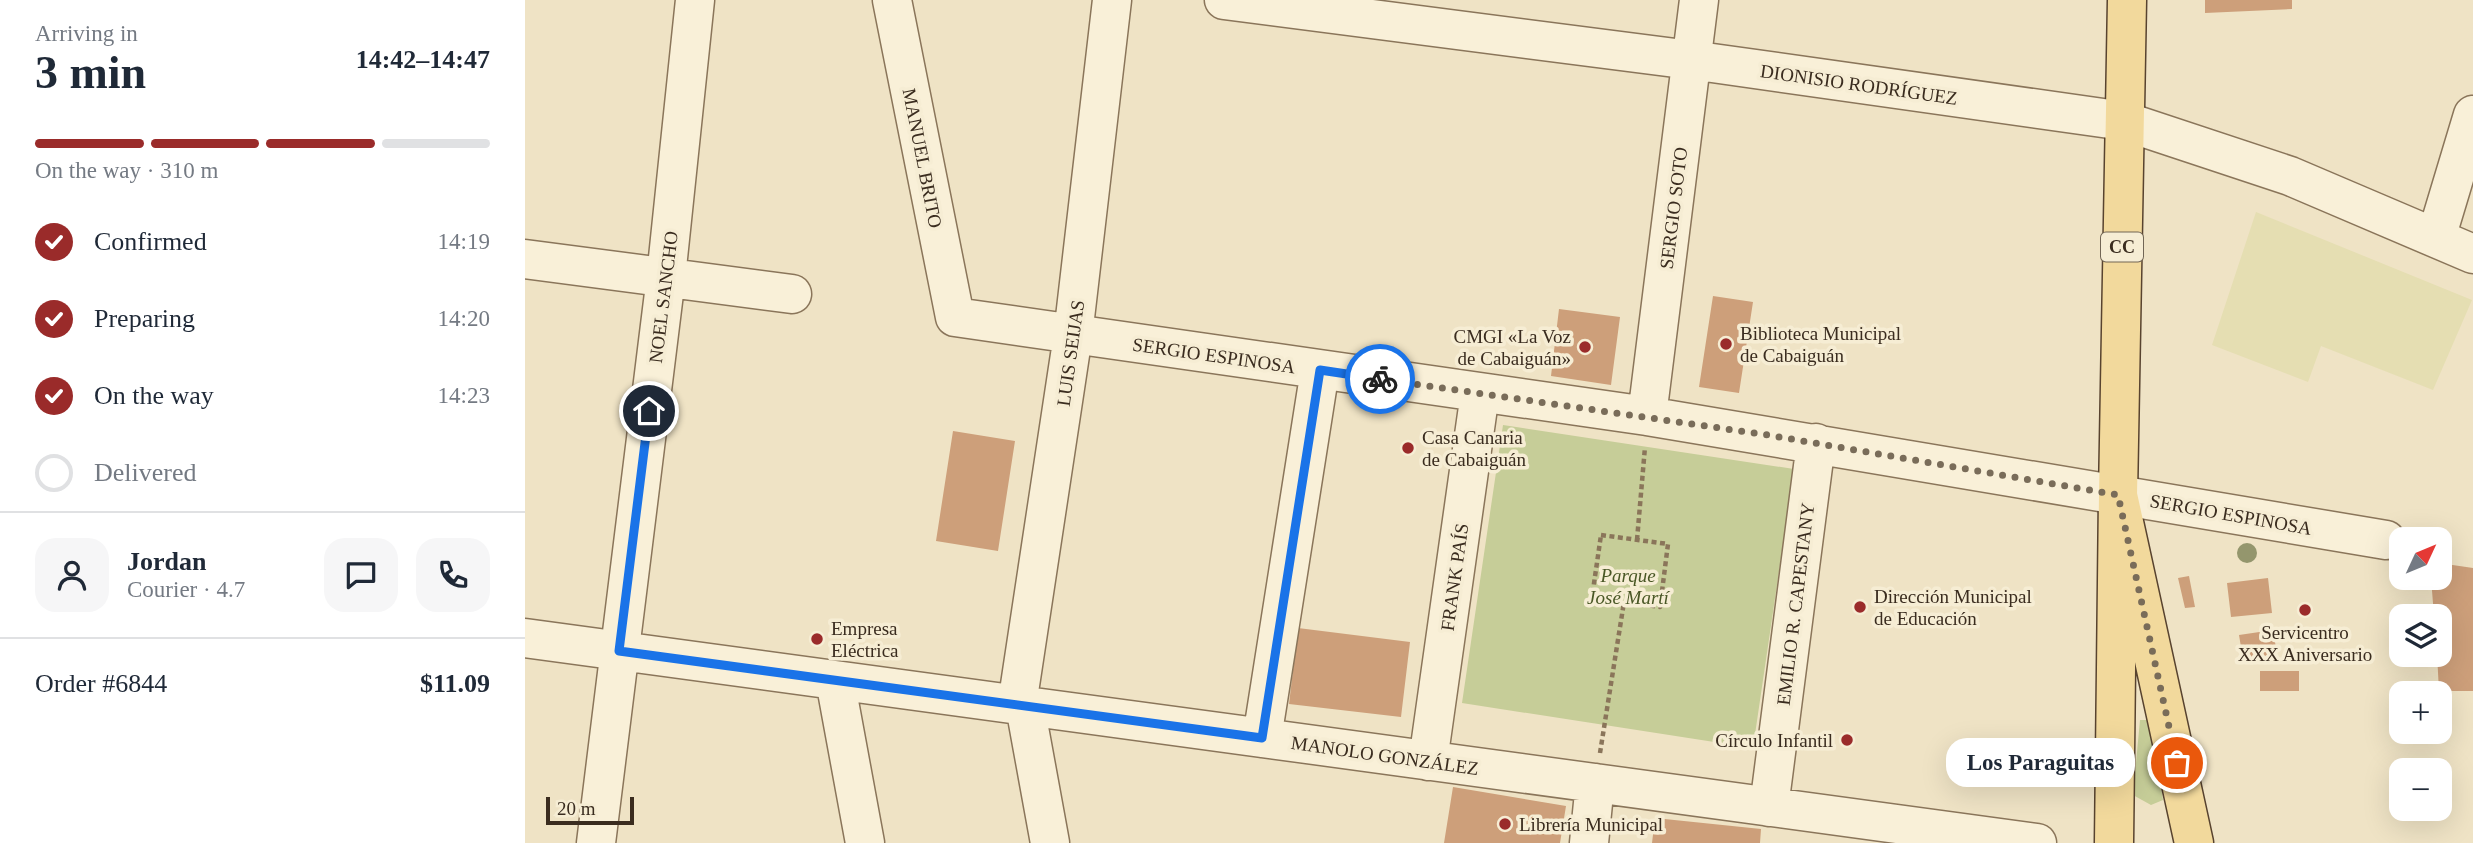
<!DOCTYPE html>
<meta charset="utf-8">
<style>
:root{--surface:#fff;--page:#f6f6f7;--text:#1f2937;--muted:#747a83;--line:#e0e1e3;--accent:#9a2b2a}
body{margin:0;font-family:Georgia,serif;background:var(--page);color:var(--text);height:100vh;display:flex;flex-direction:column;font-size:26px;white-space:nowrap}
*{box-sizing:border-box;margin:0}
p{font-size:23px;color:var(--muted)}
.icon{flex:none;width:38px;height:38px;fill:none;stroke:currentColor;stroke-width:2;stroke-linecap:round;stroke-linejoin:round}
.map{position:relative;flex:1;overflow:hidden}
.panel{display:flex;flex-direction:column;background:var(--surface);width:525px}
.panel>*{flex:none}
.needle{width:46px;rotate:46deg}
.controls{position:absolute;left:1864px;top:527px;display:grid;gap:14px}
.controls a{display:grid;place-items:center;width:63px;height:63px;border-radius:14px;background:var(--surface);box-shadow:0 7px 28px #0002;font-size:35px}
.scale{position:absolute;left:21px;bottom:18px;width:88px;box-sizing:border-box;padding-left:7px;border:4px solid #3a2c1f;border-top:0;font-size:19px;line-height:24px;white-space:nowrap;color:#3a2c1f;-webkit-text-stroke:5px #f6edd4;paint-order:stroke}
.pin{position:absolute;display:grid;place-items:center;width:60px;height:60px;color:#fff;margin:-30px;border:4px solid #fff;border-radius:50%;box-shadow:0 2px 7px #0007}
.courier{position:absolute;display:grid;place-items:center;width:70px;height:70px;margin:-35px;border:5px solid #1a73e8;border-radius:50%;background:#fff;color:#222;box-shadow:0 2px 9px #0007}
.bubble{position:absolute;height:49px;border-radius:21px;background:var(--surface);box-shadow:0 7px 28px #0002;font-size:23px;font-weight:700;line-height:49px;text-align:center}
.overview em{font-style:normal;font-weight:700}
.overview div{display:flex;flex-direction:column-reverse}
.overview{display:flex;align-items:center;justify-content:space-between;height:119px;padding:0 35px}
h1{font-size:46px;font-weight:700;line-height:52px}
.bar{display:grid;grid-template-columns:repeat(4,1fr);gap:10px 7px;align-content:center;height:84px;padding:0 35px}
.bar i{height:9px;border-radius:5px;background:var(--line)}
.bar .active{background:var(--accent)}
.bar p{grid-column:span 4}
.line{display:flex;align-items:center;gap:18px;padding:0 35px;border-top:2px solid var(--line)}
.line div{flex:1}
.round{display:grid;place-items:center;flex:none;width:74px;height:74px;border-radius:21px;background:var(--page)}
ol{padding:0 35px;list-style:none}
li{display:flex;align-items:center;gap:21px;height:77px}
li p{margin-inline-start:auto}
li .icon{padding:7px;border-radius:50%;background:var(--accent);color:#fff;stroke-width:4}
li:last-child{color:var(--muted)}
li i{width:38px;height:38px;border:4px solid var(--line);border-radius:50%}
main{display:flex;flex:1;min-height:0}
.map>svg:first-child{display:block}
.farmland{fill:#e5deb2}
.green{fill:#c6cd98}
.building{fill:#cd9f7a}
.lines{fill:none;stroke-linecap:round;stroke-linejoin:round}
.minor-casing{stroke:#8a755a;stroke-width:41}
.major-casing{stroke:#58432f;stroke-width:41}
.path{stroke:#8a755a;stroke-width:4.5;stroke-dasharray:5 3.5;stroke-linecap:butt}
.minor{stroke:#f9f0d8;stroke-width:38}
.major{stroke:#f2d99c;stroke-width:38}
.tree{fill:#94966d}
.done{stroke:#796c59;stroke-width:7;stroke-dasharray:0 12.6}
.route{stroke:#1a73e8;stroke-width:9}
.poi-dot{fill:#9a2b2a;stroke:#f6edd4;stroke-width:2.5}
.labels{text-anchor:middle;stroke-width:7;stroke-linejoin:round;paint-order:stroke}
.shield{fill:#f6edd4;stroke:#726655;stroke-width:2}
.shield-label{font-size:18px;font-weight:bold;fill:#3a2c1f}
.street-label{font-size:19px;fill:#3a2c1f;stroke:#f6edd4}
.poi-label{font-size:19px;fill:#3a2c1f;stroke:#f6edd4;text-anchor:start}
.park-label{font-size:19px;font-style:italic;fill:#495725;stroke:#f6edd4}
</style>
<main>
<section class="panel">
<div class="overview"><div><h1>3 min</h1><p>Arriving in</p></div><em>14:42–14:47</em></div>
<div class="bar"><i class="active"></i><i class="active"></i><i class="active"></i><i></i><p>On the way · 310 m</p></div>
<ol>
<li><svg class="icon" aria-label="check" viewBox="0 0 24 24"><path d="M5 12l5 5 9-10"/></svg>Confirmed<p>14:19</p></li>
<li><svg class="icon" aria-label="check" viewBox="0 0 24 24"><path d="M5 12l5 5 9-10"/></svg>Preparing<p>14:20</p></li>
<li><svg class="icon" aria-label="check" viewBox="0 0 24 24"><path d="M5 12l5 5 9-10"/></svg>On the way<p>14:23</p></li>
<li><i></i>Delivered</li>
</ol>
<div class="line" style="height:126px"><a class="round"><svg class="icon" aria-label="person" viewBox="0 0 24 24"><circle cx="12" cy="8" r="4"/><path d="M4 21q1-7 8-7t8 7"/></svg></a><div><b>Jordan</b><p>Courier · 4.7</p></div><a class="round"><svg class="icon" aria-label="chat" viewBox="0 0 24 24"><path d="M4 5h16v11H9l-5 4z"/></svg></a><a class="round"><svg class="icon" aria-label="phone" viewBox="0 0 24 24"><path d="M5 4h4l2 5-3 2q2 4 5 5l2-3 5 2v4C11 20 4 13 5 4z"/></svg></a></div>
<div class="line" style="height:91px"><div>Order #6844</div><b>$11.09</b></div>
</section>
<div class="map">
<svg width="1948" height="843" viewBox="0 0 1948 843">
<rect width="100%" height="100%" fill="#efe3c5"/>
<path class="farmland" d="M1731,212l216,88 -39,90 -112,-44 -13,36 -96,-37z"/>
<path class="green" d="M978,425l291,44 -41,279 -291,-45z
M1615,720h11l12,80 -12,5 -18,-10z"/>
<path class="building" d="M1680,0h87v9l-87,4z
M1188,296l40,6 -14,91 -40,-6z
M1034,309l61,8 -9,68 -60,-9z
M428,431l62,10 -17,110 -62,-10z
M1914,563l34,5v123h-34l-2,-37h2v-38h-5l-3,-38h8z
M1664,576l6,31 -10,1 -7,-30z
M1743,578l4,35 -41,4 -4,-34z
M773,628l112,14 -9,75 -112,-13z
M1748,630l4,24 -34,5 -4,-24z
M1735,671h39v20h-39z
M928,787l113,19 -6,37h-116z
M1130,818l106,11 -1,14h-108z"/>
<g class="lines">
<g class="minor-casing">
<path id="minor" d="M367,0l63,317 692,99 739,124
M699,0l467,60 433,61 166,55 183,78
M1911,238l37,-123
M0,259l267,35
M1122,416l52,-416
M0,638l1512,205
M310,680l30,163
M492,705l56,-370 39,-335
M500,706l25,137
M737,738l58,-368
M903,761l52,-368
M1244,807l47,-364
M71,843l70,-566 29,-277
M1064,843l6,-60"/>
</g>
<g class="major-casing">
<path id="major" d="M1593,495l9,-495
M1589,843l4,-348 76,348"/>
</g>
<path class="path" d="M1076,535l67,9 -8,63 -68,-10z
M1112,540l8,-93
M1075,753l24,-151"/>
<use href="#minor" class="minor"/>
<use href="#major" class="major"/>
</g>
<circle class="tree" cx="1722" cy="553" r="10"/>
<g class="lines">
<path class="done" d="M855,379l388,56 350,60 59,268"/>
<path class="route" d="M124,411l-30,240 643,87 58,-368 60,9"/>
</g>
<g class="poi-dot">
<circle cx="1201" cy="344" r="7"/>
<circle cx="1060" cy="347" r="7"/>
<circle cx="883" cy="448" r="7"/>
<circle cx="1335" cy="607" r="7"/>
<circle cx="1780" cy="610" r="7"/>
<circle cx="292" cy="639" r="7"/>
<circle cx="1322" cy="740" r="7"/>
<circle cx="980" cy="824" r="7"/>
</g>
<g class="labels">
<rect class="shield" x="1576" y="232.5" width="42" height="29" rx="5"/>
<g class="shield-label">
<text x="1597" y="253">CC</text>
</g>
<g class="street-label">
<text transform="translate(1334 84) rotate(8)" y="7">DIONISIO RODRÍGUEZ</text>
<text transform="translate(398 158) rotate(79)" y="7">MANUEL BRITO</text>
<text transform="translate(1148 208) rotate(-83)" y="7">SERGIO SOTO</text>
<text transform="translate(138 297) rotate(-83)" y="7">NOEL SANCHO</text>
<text transform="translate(545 353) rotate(-82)" y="7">LUIS SEIJAS</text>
<text transform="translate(689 355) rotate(8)" y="7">SERGIO ESPINOSA</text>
<text transform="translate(1706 514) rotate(10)" y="7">SERGIO ESPINOSA</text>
<text transform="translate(929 577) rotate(-82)" y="7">FRANK PAÍS</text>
<text transform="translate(1270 604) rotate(-83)" y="7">EMILIO R. CAPESTANY</text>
<text transform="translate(860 755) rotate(8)" y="7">MANOLO GONZÁLEZ</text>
</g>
<g class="poi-label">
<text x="1215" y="340">Biblioteca Municipal<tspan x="1215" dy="22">de Cabaiguán</tspan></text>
<text x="1046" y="343" text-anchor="end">CMGI «La Voz<tspan x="1046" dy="22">de Cabaiguán»</tspan></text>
<text x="897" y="444">Casa Canaria<tspan x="897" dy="22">de Cabaiguán</tspan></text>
<text x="1349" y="603">Dirección Municipal<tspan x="1349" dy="22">de Educación</tspan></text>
<text x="306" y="635">Empresa<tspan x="306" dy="22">Eléctrica</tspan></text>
<text x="1780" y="639" text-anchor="middle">Servicentro<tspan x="1780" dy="22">XXX Aniversario</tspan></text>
<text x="1308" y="747" text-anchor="end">Círculo Infantil</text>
<text x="994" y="831">Librería Municipal</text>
</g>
<g class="park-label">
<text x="1103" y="582">Parque<tspan x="1103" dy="22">José Martí</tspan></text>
</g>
</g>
</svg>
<div class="controls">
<a><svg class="needle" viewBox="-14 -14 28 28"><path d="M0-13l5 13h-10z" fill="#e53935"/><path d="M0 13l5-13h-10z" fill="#747a83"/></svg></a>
<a><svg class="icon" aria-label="layers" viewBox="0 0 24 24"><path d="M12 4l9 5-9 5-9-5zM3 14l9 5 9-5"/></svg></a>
<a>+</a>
<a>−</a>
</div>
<div class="scale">20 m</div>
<div class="pin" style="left:1652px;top:763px;background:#ea580c"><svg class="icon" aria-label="bag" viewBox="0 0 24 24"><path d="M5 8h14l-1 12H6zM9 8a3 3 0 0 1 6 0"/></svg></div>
<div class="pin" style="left:124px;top:411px;background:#1f2937"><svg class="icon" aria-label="home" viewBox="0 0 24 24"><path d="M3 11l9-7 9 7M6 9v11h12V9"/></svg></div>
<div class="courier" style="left:855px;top:379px"><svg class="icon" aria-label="bike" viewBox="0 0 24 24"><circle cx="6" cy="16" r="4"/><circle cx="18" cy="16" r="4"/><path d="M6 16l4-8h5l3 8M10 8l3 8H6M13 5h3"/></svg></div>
<div class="bubble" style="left:1421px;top:738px;width:189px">Los Paraguitas</div>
</div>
</main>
